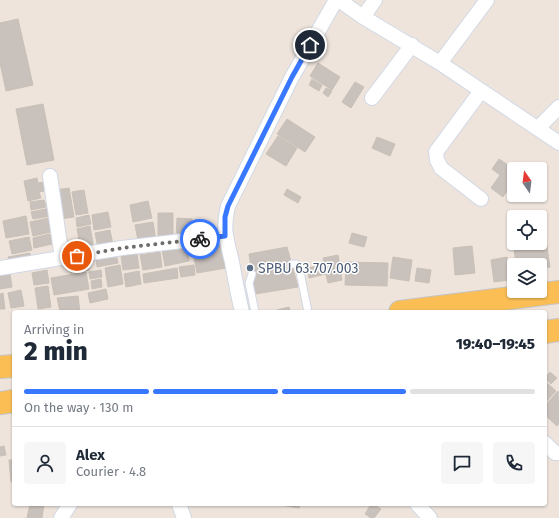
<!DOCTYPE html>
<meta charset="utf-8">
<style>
:root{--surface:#fff;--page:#f6f6f7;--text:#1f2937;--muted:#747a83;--line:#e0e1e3;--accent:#3877ff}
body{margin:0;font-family:"Fira Sans",sans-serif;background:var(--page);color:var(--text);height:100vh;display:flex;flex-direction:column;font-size:15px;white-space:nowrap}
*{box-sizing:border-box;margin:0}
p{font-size:13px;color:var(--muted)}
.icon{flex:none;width:22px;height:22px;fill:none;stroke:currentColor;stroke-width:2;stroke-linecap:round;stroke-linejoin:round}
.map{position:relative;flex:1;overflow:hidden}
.details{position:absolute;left:12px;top:310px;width:535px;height:196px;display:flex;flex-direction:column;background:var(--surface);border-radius:4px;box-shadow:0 1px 3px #0004}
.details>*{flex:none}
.needle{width:26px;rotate:346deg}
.tools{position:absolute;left:507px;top:162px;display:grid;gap:8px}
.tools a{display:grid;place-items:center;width:40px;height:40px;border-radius:4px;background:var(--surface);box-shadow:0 1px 3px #0004;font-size:20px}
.pin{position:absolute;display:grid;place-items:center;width:34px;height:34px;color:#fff;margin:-17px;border:2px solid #fff;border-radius:50%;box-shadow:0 1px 4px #0007}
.courier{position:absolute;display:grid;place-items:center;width:40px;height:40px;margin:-20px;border:3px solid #3877ff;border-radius:50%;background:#fff;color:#222;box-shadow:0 1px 5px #0007}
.head em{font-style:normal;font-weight:800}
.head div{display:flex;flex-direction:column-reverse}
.head{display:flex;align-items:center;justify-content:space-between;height:68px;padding:0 12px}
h1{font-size:26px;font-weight:800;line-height:30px}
.bar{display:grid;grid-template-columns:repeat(4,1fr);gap:6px 4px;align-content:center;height:48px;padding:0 12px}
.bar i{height:5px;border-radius:3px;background:var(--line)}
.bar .selected{background:var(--accent)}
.bar p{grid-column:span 4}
.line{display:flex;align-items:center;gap:10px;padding:0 12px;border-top:1px solid var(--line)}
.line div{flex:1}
.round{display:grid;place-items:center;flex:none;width:42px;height:42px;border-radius:4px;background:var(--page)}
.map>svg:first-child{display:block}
.building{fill:#c9c1bc;stroke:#c9c0b6}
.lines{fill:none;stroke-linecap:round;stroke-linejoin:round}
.lane-casing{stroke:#d1d8e5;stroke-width:9}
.street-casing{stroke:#d1d8e5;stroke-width:16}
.primary-casing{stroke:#c4c4c4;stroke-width:24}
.lane{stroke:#fff;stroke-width:7}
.street{stroke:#fff;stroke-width:14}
.primary{stroke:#fabe55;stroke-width:22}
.done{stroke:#6f6c69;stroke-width:4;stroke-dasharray:0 7.2}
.route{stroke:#3877ff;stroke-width:5}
.service-dot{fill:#5c6f8a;stroke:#fff;stroke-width:1.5}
.labels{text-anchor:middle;stroke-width:3;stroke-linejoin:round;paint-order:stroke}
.service-label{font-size:14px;fill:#4e5e75;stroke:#fff;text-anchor:start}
</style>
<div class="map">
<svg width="559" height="518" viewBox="0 0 559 518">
<rect width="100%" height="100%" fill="#eee4dc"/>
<path class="building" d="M18,19l15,66 -27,6 -6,-28v-40z
M318,63l22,14 -8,13 -22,-14z
M312,79l10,6 -3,6 -10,-6z
M355,82l9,5 -13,21 -9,-6z
M326,88l6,3 -4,6 -5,-4z
M43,104l11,56 -27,5 -11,-56z
M287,119l28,18 -10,15 -28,-18z
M278,136l19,12 -11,18 -20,-12z
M377,137l18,7 -5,12 -18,-8z
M499,159l15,10v12l-11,16 -12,-9 9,-13 -8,-6z
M37,178l1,5 9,-1 1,8 -9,2 2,6 -13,3 -4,-20z
M69,188l5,29 -14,2 -5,-29z
M287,189l14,8 -3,6 -14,-8z
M84,190l4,23 -12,2 -4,-23z
M44,200l2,7 -15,3 -1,-8z
M148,201l4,17 -19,4 -3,-17z
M50,208l1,8 -18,3 -2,-7z
M108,212l3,15 -17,3 -2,-15z
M158,213h15v23h-15z
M89,215l2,9 -14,3 -1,-9z
M26,216l3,18 -23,4 -3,-17z
M49,218l2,14 -18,4 -3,-14z
M177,218l15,1 -2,20 -14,-1z
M153,222l3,20 -17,3 -4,-20z
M90,226l4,23 -13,2 -4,-22z
M110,230l3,15 -15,3 -3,-15z
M352,233l15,4 -3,10 -15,-4z
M50,234l2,10 -18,4 -1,-10z
M29,237l3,13 -20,4 -3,-13z
M513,240h1v3h26v-2l6,-1 4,27 -10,1v-3h-24z
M222,242l4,26 -29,5 -5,-26z
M187,246l2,15 -24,5 -3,-16z
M472,246l3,27 -20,2 -2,-27z
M287,247l11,40 -43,7 -6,-40z
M160,252l2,15 -19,3 -3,-15z
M30,253l1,8 -21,4 -2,-8z
M116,254l2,9 -21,4 -1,-9z
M137,254l2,14 -16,2 -2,-14z
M338,255l4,25 -14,3 -2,-9 -17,4 -2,-10 17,-3 -1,-7z
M393,257l19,3 -3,21 -19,-3z
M507,257l3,23 -16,2 -3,-22z
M88,260l1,10 -18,3 -1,-10z
M346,262l42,1 -1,23 -42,-1z
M120,265l3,19 -15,3 -3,-19z
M194,265l1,10 -14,2 -2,-10z
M177,268l1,10 -34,5 -1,-9z
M417,268l14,2 -2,13 -14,-2z
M47,270l2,13 -15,2 -2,-12z
M101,270l1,7 -12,2 -1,-7z
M139,271l2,13 -15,3 -2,-13z
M86,272l3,17 -35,6 -3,-17z
M10,274l2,13 -12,2v-13z
M101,279l1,8 -10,2 -1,-8z
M48,286l3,21 -13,2 -3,-21z
M106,289l2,10 -18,4 -2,-10z
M21,290l3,16 -13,2 -3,-15z
M3,293l2,16h-5v-15z
M78,296l2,16h-20l-3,-14z
M289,307l1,5h-12l-1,-2z
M550,372l7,6 -6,6 -6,-6z
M546,382l10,9 -11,12v-19z
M558,391l1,32 -2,3 -12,-11v-9z
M4,446l2,9 -6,1v-9z
M9,460h5v21l-3,1z
M30,504h14l-2,14h-15z
M274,504h26l-1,4z
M371,504h2l8,5 -7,9h-3l-6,-4z"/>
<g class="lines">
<g class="lane-casing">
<path id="lane" d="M292,264h4l3,3 9,45
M252,274l-3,9 6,29"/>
</g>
<g class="street-casing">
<path id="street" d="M339,0l24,17 77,46 119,80
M363,17l12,-17
M440,63l47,-63
M372,98l40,-53
M538,128l21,-21
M50,176l12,82
M481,199l-40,-31 -4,-8 -1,-8 45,-61
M0,268l122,-20 103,-12
M242,312c-4,-17 -7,-33 -10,-50 -5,-22 -10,-32 -4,-56l64,-129 44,-77
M545,443l10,10h4
M179,504l5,14
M417,504l13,14
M61,518l9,-14"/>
</g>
<g class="primary-casing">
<path id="primary" d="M400,312l159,-20
M545,332l14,-2
M0,367l14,-1
M0,403l14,-2"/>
</g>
<use href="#lane" class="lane"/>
<use href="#street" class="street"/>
<use href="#primary" class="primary"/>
</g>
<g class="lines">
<path class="done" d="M77,256l45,-8 78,-9"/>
<path class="route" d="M200,239l25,-3v-19l3,-11 64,-129 18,-32"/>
</g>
<circle class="service-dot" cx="250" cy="268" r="4"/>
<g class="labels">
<g class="service-label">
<text x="258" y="273">SPBU 63.707.003</text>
</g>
</g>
</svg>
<div class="tools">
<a><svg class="needle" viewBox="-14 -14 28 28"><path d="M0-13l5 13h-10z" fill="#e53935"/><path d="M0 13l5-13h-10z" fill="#747a83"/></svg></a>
<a><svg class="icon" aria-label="locate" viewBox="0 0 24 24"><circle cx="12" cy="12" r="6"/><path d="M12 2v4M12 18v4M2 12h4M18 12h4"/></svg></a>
<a><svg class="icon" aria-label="layers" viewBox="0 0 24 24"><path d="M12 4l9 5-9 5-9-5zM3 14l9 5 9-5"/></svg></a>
</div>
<div class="pin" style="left:77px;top:256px;background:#ea580c"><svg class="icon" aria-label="bag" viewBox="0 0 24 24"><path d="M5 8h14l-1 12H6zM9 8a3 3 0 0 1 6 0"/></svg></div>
<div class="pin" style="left:310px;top:45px;background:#1f2937"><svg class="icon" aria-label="home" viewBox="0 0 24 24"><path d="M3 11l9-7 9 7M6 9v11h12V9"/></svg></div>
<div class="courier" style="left:200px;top:239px"><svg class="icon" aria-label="bike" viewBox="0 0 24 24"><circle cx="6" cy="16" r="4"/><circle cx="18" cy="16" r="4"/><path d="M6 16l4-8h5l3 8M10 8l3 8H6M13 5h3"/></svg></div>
<section class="details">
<div class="head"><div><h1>2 min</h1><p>Arriving in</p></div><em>19:40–19:45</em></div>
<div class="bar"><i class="selected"></i><i class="selected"></i><i class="selected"></i><i></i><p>On the way · 130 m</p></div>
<div class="line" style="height:72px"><a class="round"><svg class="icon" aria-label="person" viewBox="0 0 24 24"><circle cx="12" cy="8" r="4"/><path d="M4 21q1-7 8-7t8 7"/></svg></a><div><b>Alex</b><p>Courier · 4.8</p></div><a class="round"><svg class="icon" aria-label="chat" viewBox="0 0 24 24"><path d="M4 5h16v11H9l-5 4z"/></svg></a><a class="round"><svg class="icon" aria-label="phone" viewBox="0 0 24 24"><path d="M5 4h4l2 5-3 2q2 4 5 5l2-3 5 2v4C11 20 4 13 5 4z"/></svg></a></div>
</section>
</div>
